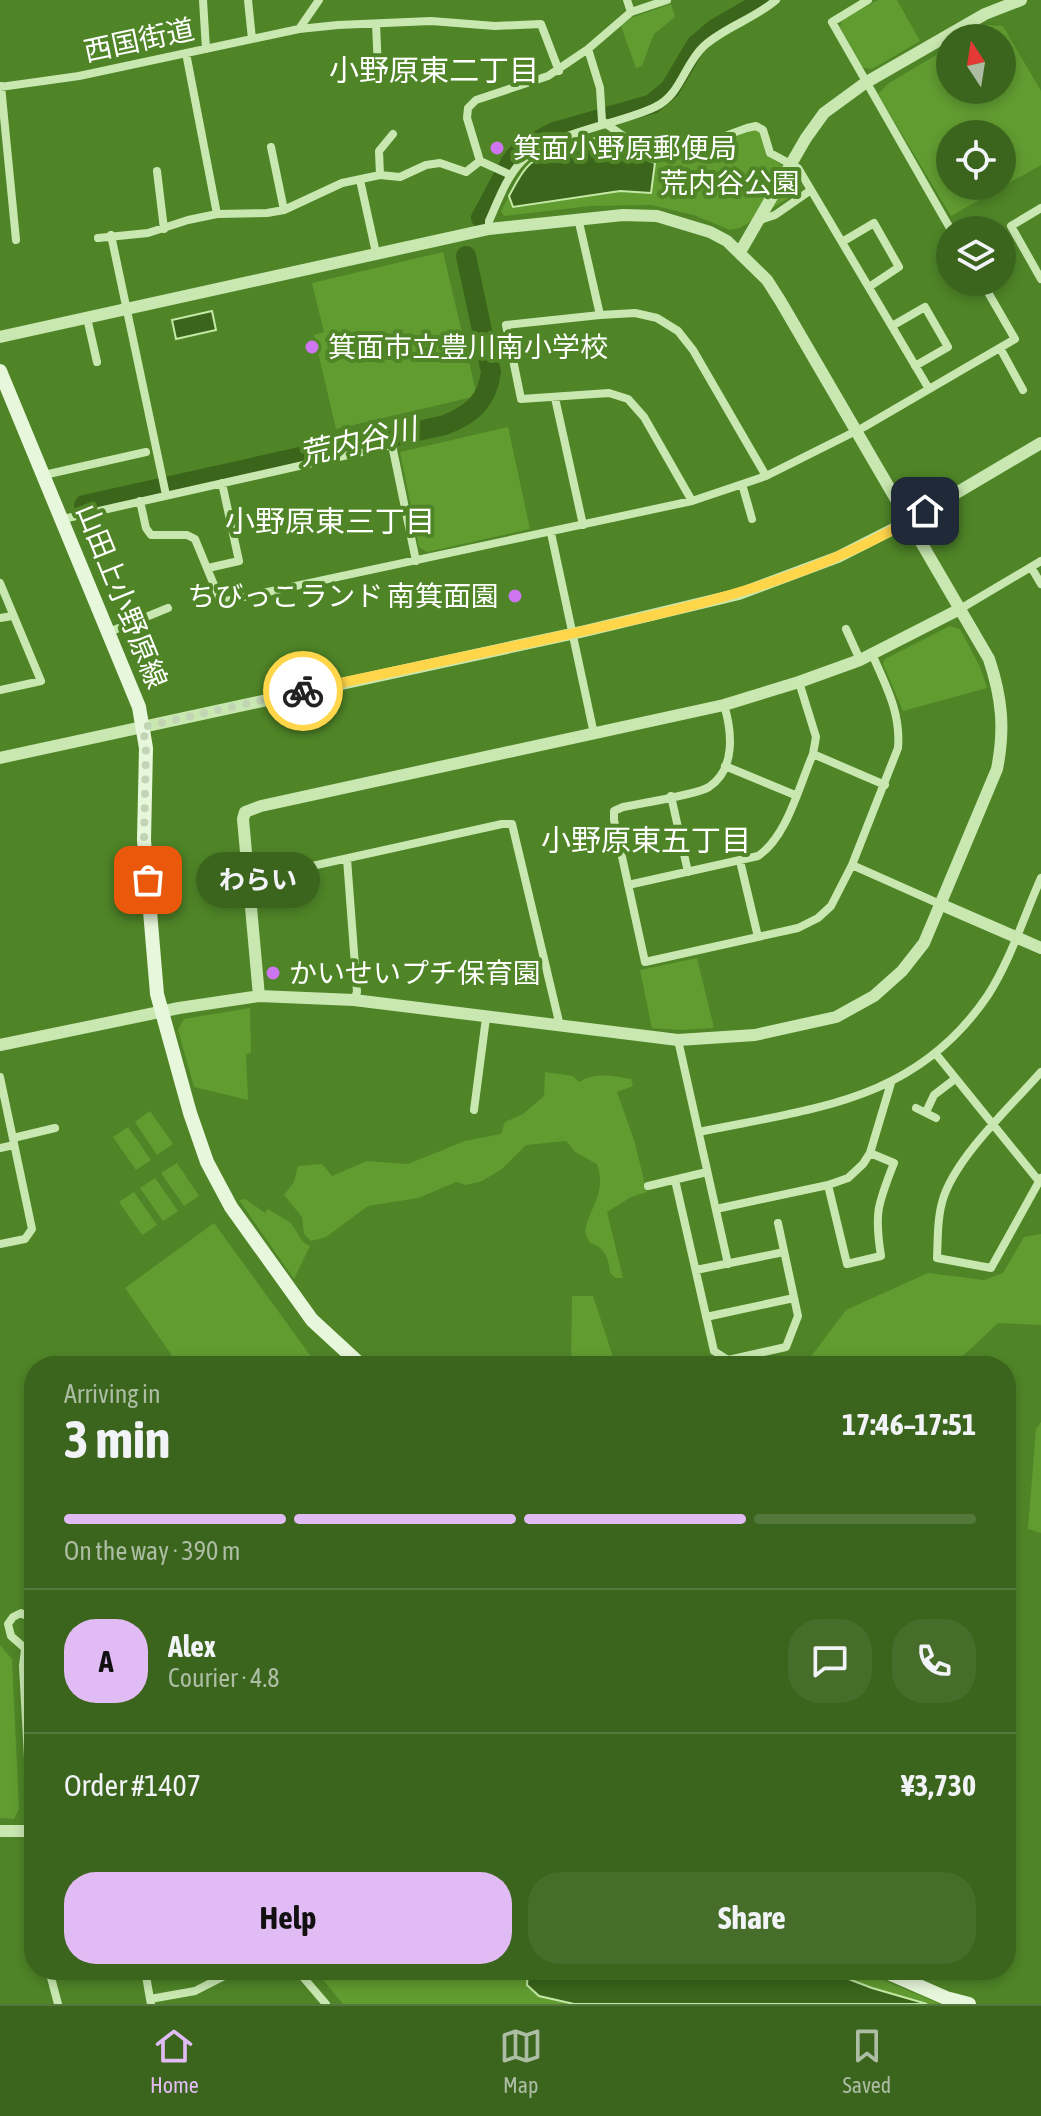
<!DOCTYPE html>
<meta charset="utf-8">
<style>
:root{--surface:#3b641d;--page:#466d2a;--text:#f1f3f6;--muted:#acbda4;--line:#54783b;--accent:#e1bbf3}
body{margin:0;font-family:"Asap Condensed","Noto Sans JP",sans-serif;background:var(--page);color:var(--text);height:100vh;display:flex;flex-direction:column;font-size:30px;white-space:nowrap}
*{box-sizing:border-box;margin:0}
p{font-size:26px;color:var(--muted)}
.icon{flex:none;width:44px;height:44px;fill:none;stroke:currentColor;stroke-width:2;stroke-linecap:round;stroke-linejoin:round}
.map{position:relative;flex:1;overflow:hidden}
.drawer{position:absolute;left:24px;top:1356px;width:992px;height:624px;display:flex;flex-direction:column;background:var(--surface);border-radius:32px;box-shadow:0 4px 12px #0003}
.drawer>*{flex:none}
.needle{width:52px;rotate:348deg}
.buttons{position:absolute;left:936px;top:24px;display:grid;gap:16px}
.buttons a{display:grid;place-items:center;width:80px;height:80px;border-radius:50%;background:var(--surface);box-shadow:0 4px 12px #0003;font-size:40px}
.pin{position:absolute;display:grid;place-items:center;width:68px;height:68px;color:#fff;margin:-34px;border-radius:16px;box-shadow:0 4px 12px #0006}
.courier{position:absolute;display:grid;place-items:center;width:80px;height:80px;margin:-40px;border:6px solid #ffd54a;border-radius:50%;background:#fff;color:#222;box-shadow:0 2px 10px #0007}
.bubble{position:absolute;height:56px;border-radius:28px;background:var(--surface);box-shadow:0 4px 12px #0003;font-size:26px;font-weight:700;line-height:56px;text-align:center}
.headline em{font-style:normal;font-weight:700}
.headline div{display:flex;flex-direction:column-reverse}
.headline{display:flex;align-items:center;justify-content:space-between;height:136px;padding:0 40px}
h1{font-size:52px;font-weight:700;line-height:60px}
.bar{display:grid;grid-template-columns:repeat(4,1fr);gap:12px 8px;align-content:center;height:96px;padding:0 40px}
.bar i{height:10px;border-radius:6px;background:var(--line)}
.bar .current{background:var(--accent)}
.bar p{grid-column:span 4}
.line{display:flex;align-items:center;gap:20px;padding:0 40px;border-top:2px solid var(--line)}
.line div{flex:1}
.round{display:grid;place-items:center;flex:none;width:84px;height:84px;border-radius:32px;background:var(--page)}
.action{display:flex;gap:16px;margin-top:auto;padding:16px 40px}
.action a{flex:1;height:92px;border-radius:32px;background:var(--accent);color:#111;font-size:32px;font-weight:700;line-height:92px;text-align:center}
.action a+a{background:var(--page);color:var(--text)}
.menu{display:flex;justify-content:space-around;align-items:center;height:112px;border-top:2px solid var(--line);background:var(--surface);font-size:22px;color:var(--muted)}
.menu a{display:grid;justify-items:center;gap:4px}
.menu .current{color:var(--accent)}
.map>svg:first-child{display:block}
.green{fill:#619c31;fill-rule:evenodd}
.water{fill:#3b651b;stroke:#c4e8a5;stroke-width:2}
.lines{fill:none;stroke-linecap:round;stroke-linejoin:round}
.river{stroke:#3b651b;stroke-width:20}
.minor{stroke:#c9e8b1;stroke-width:8}
.tertiary{stroke:#c9e8b1;stroke-width:12}
.secondary{stroke:#e7f7db;stroke-width:14}
.done{stroke:#c1d4b3;stroke-width:8;stroke-dasharray:0 14.4}
.route{stroke:#ffd54a;stroke-width:10}
.poi-dot{fill:#ce76f0;stroke:#4f8527;stroke-width:3}
.labels{text-anchor:middle;stroke-width:8;stroke-linejoin:round;paint-order:stroke}
.street-label{font-size:28px;fill:#fff;stroke:#4f8527}
.poi-label{font-size:28px;fill:#fff;stroke:#4f8527;text-anchor:start}
.park-label{font-size:28px;fill:#fff;stroke:#4f8527}
.neighbourhood-label{font-size:30px;fill:#fff;stroke:#4f8527}
.water-label{font-size:30px;font-style:italic;fill:#fff;stroke:#4f8527}
</style>
<div class="map">
<svg width="1041" height="2004" viewBox="0 0 1041 2004">
<rect width="100%" height="100%" fill="#4f8527"/>
<path class="green" d="M878,0h19l23,41 -48,28 -9,-1 -23,-41 2,-7z
M671,4l4,13 -21,17 -12,32 -6,2 -15,-42 10,-8z
M988,25l15,1 38,65v74l-90,51 -73,-122 11,-11 61,-36v43h52v-52h-36zM950,134h52v52h-52z
M755,130l5,3 6,22 31,20 5,10 -2,6 -60,37 -10,2 -36,-15 -43,-10 -61,1 -86,10 -3,-5 8,-15 3,10 108,-15 31,2 5,-35h10z
M443,252l34,144 -141,33 -22,-94 10,-3 -12,-49z
M508,427l22,102 -103,23 -8,-5 -19,-95z
M950,626l10,3 20,38 7,21 -84,23 -20,-47 2,-5z
M697,958l17,70 -32,2 -30,-2 -12,-58z
M250,1008l1,45 -5,1 2,46 -54,-13 -16,-57 6,-11z
M545,1072l28,4 6,6c17,-10 33,-6 52,-3l2,7 -16,6 17,48 13,52 -16,5 -24,15 16,66h-7l-6,-5c-1,-14 -5,-26 -20,-30l-5,-11c5,-27 22,-38 12,-68l-22,-12 -9,-11 -40,4 -24,24 -20,12 -16,4 -10,-3 -38,16 -50,8 -42,31 -15,4 -7,-7 -2,-17 -18,-22 10,-13 4,-16 24,-2 10,12 35,-15 41,3 57,-23 36,-7 4,-12 18,-8 21,-18z
M150,1111l23,33 -16,11 -22,-33z
M128,1127l23,33 -15,10 -23,-33z
M177,1163l22,33 -15,10 -23,-33z
M155,1178l23,33 -15,10 -23,-33z
M134,1192l23,33 -15,10 -23,-33z
M245,1199l20,14 3,-4 23,14 12,19 7,4 -16,33 -55,-79z
M214,1223l101,139 5,4h-141l-54,-78z
M1041,1234v91l-43,-2 -46,43h-148l42,-56 82,-37 56,7 19,-7 21,-36z
M572,1296h21l23,70h-45z
M1041,1422v111l-13,-4 8,-100z
M0,1645l12,14 7,150 -5,10 -14,-1z
M315,1970h543l83,34h-598z"/>
<path class="water" d="M612,134l31,24 12,5 -4,30 -31,-2 -107,16 -4,-11c6,-11 12,-24 21,-32 22,-18 55,-23 82,-30z
M212,311l4,19 -40,9 -4,-19z
M528,1970h297l47,18 55,16h-353l-35,-8 -12,-11z"/>
<g class="lines">
<path class="river" d="M481,218l31,-58 9,-10 33,-18 98,-28 18,-15 26,-44 19,-16 50,-29
M84,505l361,-80c27,-11 42,-23 46,-53l-25,-116"/>
<path class="minor" d="M203,0l3,49
M248,0l4,39
M627,0l4,12
M868,0l-36,22 119,208
M376,24l2,46
M299,29l39,-4 93,-4 64,5 46,-2 18,47
M588,49l12,39 2,33c12,8 35,26 47,31 25,8 73,-16 98,-24l9,-2 7,4 7,23 28,15 131,221
M186,53l31,161
M1,86l15,154
M0,87l79,-11 220,-47 20,-29
M271,147l13,63
M157,171l7,58
M380,175l-1,-24 14,-17
M511,175l-31,-14 -13,-43 1,-10 8,-8 72,-24 40,-27 43,-37 36,-12
M360,180l16,73
M1041,208l-30,18 30,53
M578,218l22,97
M760,220l15,-5 36,-25
M489,229v-8c9,-20 17,-43 32,-59 24,-28 100,-38 134,-55 26,-12 29,-43 49,-61 21,-19 50,-27 72,-46
M111,235l55,260
M98,238l50,-5 40,-13 29,-6 50,-1 17,-3 58,-27 38,-8 20,2 26,-12 14,-2 26,9 14,-11
M842,242l32,-19 25,44 -30,20
M87,318l10,44
M892,326l33,-19 23,40 -33,19
M1000,348l23,42
M555,398l28,127
M44,475l102,-23
M742,484l10,35
M140,501l6,27 5,7h36l8,4 26,63 471,-101 74,-25 98,-49 151,-88 -33,-57
M692,501l-48,-84 -16,-18 -19,-6 -88,6 -15,-74 94,-10 35,-2 22,5 21,13 15,19 73,126
M63,519l329,-74 24,116
M551,533l43,201
M1031,567l10,17
M208,568l31,-7 -17,-78
M0,583l41,98 -41,9
M960,609l81,-48
M0,618l12,-2
M846,629l14,31
M109,632l59,-24
M799,682l17,55 -3,17 72,31
M724,705c8,26 12,64 -15,82 -13,8 -67,16 -86,20l-9,4v9l31,142 153,-34 20,-10 13,-12 21,-41 46,-117c3,-35 -12,-62 -26,-94
M725,766l70,29
M671,796l17,76
M347,859l10,133 -3,8
M740,861l18,76
M852,865l90,40
M249,880l253,-56h10l48,202
M628,885l130,-29c29,-19 41,-70 55,-102
M678,1040l50,224
M936,1054l102,126
M1041,1072c-30,34 -82,82 -97,124 -7,20 -6,42 -7,62l54,10 50,-90
M0,1077l32,152 -7,10 -25,5
M916,1108l20,10
M474,1110l12,-92
M926,1112l8,-17 21,-16
M699,1132c115,-24 217,-30 289,-137 23,-36 36,-79 53,-117
M13,1138l42,-10
M0,1148l14,-3
M675,1180l39,171 14,9 58,-13 12,-31 -20,-93
M828,1185l19,79 34,-8c-7,-44 -3,-52 13,-93l-24,-10
M648,1186l59,-14
M716,1209l112,-24 20,-7 15,-14 7,-11 21,-70
M696,1270l88,-18
M706,1317l88,-19
M27,1650l-16,-14 -3,-12 5,-7 8,-4 13,7
M34,1919v3
M49,1970l9,34
M145,1970l5,29
M297,1970l29,34
M151,2004l-1,-5 45,-8 41,-21"/>
<path class="tertiary" d="M740,252l66,-114 18,-25 41,-30 120,-69 36,-14
M0,337l489,-108 134,-14 34,1 53,16 17,9 40,39 14,22 208,357c13,39 16,70 8,110l-73,174 -22,28 -28,25 -38,21 -81,18 -77,5 -324,-40 -95,-4 -80,12 -179,37
M0,758l585,-127 154,-37 99,-37 71,-36 132,-78
M942,905l99,43
M259,996l-16,-177 2,-7 16,-6 463,-101 75,-23 61,-22 100,-51
M0,1831h34l-9,-165 2,-16 7,-13"/>
<path class="secondary" d="M0,371l139,336 7,41 -2,92 13,154 33,119 17,49 24,45 81,113 50,46
M882,1970l64,28 23,6"/>
</g>
<g class="lines">
<path class="done" d="M148,880l-4,-40 2,-92 -3,-21 160,-36"/>
<path class="route" d="M303,691c88,-19 175,-37 262,-56 125,-27 250,-55 360,-124"/>
</g>
<g class="poi-dot">
<circle cx="497" cy="148" r="8"/>
<circle cx="312" cy="347" r="8"/>
<circle cx="515" cy="596" r="8"/>
<circle cx="273" cy="973" r="8"/>
</g>
<g class="labels">
<g class="street-label">
<text transform="translate(139 40) rotate(-12)" y="10">西国街道</text>
<text transform="translate(122 596) rotate(68)" y="10">山田上小野原線</text>
</g>
<g class="poi-label">
<text x="513" y="158">箕面小野原郵便局</text>
<text x="328" y="357">箕面市立豊川南小学校</text>
<text x="499" y="606" text-anchor="end">ちびっこランド 南箕面園</text>
<text x="289" y="983">かいせいプチ保育園</text>
</g>
<g class="park-label">
<text x="730" y="193">荒内谷公園</text>
</g>
<g class="neighbourhood-label">
<text x="434" y="81">小野原東二丁目</text>
<text x="330" y="532">小野原東三丁目</text>
<text x="646" y="851">小野原東五丁目</text>
</g>
<g class="water-label">
<text transform="translate(358 442) rotate(-13)" y="10">荒内谷川</text>
</g>
</g>
</svg>
<div class="buttons">
<a><svg class="needle" viewBox="-14 -14 28 28"><path d="M0-13l5 13h-10z" fill="#e53935"/><path d="M0 13l5-13h-10z" fill="#acbda4"/></svg></a>
<a><svg class="icon" aria-label="locate" viewBox="0 0 24 24"><circle cx="12" cy="12" r="6"/><path d="M12 2v4M12 18v4M2 12h4M18 12h4"/></svg></a>
<a><svg class="icon" aria-label="layers" viewBox="0 0 24 24"><path d="M12 4l9 5-9 5-9-5zM3 14l9 5 9-5"/></svg></a>
</div>
<div class="pin" style="left:148px;top:880px;background:#ea580c"><svg class="icon" aria-label="bag" viewBox="0 0 24 24"><path d="M5 8h14l-1 12H6zM9 8a3 3 0 0 1 6 0"/></svg></div>
<div class="pin" style="left:925px;top:511px;background:#1f2937"><svg class="icon" aria-label="home" viewBox="0 0 24 24"><path d="M3 11l9-7 9 7M6 9v11h12V9"/></svg></div>
<div class="courier" style="left:303px;top:691px"><svg class="icon" aria-label="bike" viewBox="0 0 24 24"><circle cx="6" cy="16" r="4"/><circle cx="18" cy="16" r="4"/><path d="M6 16l4-8h5l3 8M10 8l3 8H6M13 5h3"/></svg></div>
<div class="bubble" style="left:196px;top:852px;width:124px">わらい</div>
<section class="drawer">
<div class="headline"><div><h1>3 min</h1><p>Arriving in</p></div><em>17:46–17:51</em></div>
<div class="bar"><i class="current"></i><i class="current"></i><i class="current"></i><i></i><p>On the way · 390 m</p></div>
<div class="line" style="height:144px"><b class="round" style="background:var(--accent);color:#111">A</b><div><b>Alex</b><p>Courier · 4.8</p></div><a class="round"><svg class="icon" aria-label="chat" viewBox="0 0 24 24"><path d="M4 5h16v11H9l-5 4z"/></svg></a><a class="round"><svg class="icon" aria-label="phone" viewBox="0 0 24 24"><path d="M5 4h4l2 5-3 2q2 4 5 5l2-3 5 2v4C11 20 4 13 5 4z"/></svg></a></div>
<div class="line" style="height:104px"><div>Order #1407</div><b>¥3,730</b></div>
<div class="action"><a>Help</a><a>Share</a></div>
</section>
</div>
<nav class="menu">
<a class="current"><svg class="icon" aria-label="home" viewBox="0 0 24 24"><path d="M3 11l9-7 9 7M6 9v11h12V9"/></svg>Home</a>
<a><svg class="icon" aria-label="map" viewBox="0 0 24 24"><path d="M3 6l6-2 6 2 6-2v14l-6 2-6-2-6 2zM9 4v14M15 6v14"/></svg>Map</a>
<a><svg class="icon" aria-label="saved" viewBox="0 0 24 24"><path d="M7 4h10v16l-5-4-5 4z"/></svg>Saved</a>
</nav>
